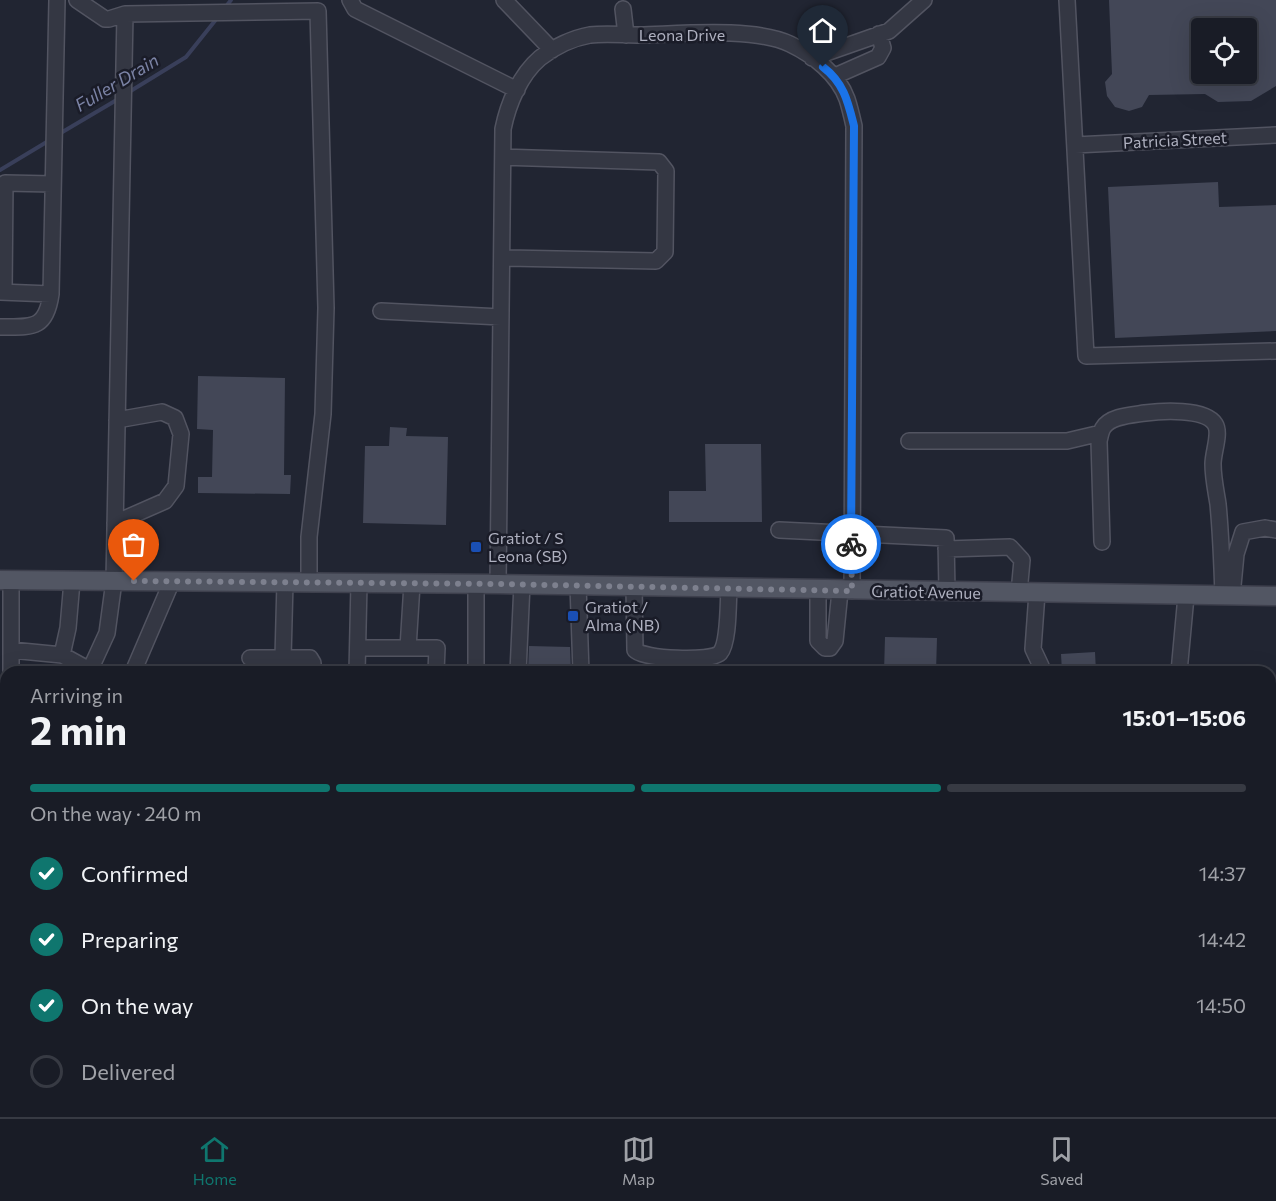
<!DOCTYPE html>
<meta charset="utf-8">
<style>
:root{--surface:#191c26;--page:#22252e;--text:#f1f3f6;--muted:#9fa1a7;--line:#373a43;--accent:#0f766e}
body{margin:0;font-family:Commissioner,sans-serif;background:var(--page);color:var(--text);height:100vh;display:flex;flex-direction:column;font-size:22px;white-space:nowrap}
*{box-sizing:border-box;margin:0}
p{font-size:20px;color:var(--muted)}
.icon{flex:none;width:33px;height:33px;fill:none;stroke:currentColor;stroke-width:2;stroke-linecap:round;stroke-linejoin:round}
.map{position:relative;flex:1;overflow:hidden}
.sheet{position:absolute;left:0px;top:666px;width:1276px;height:452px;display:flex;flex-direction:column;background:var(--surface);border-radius:18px 18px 0 0;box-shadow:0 6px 24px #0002,0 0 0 2px var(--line)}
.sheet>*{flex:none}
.fabs{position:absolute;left:1191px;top:18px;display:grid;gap:12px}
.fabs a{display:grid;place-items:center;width:66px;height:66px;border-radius:6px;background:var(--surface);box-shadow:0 6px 24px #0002,0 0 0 2px var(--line);font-size:30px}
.pin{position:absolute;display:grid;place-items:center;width:51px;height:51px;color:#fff;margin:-62px -26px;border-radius:50% 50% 50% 0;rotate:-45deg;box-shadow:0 0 6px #0007}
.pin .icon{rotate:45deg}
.courier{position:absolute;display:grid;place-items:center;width:60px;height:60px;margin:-30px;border:4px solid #1a73e8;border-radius:50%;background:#fff;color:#222;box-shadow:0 2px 8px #0007}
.summary em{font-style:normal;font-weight:700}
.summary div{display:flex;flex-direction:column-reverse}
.summary{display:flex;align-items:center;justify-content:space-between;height:102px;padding:0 30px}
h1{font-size:39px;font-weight:700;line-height:45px}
.bar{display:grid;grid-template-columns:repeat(4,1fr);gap:9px 6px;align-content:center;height:72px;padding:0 30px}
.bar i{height:8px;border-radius:4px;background:var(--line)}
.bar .selected{background:var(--accent)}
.bar p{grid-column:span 4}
ol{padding:0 30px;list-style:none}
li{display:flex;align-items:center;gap:18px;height:66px}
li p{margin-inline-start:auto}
li .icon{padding:6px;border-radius:50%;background:var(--accent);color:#fff;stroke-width:4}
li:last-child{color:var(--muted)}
li i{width:33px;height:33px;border:3px solid var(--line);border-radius:50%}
.tabs{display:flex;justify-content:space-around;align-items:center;height:84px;border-top:2px solid var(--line);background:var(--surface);font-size:16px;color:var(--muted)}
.tabs a{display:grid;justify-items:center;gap:3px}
.tabs .selected{color:var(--accent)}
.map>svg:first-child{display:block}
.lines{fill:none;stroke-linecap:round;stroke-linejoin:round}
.stream{stroke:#393f5a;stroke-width:4}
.building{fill:#434757;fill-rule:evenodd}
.minor-casing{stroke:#525461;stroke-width:18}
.major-casing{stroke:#3e404d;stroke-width:21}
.minor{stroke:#343743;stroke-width:15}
.major{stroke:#525663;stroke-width:18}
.done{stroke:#7d808e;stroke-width:6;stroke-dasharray:0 10.8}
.route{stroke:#1a73e8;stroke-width:8}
.transit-dot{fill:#1a4fb4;stroke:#1a1c28;stroke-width:2}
.labels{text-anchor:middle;stroke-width:5;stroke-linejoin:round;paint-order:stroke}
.street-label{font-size:16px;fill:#afb1c0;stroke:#1a1c28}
.poi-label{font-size:16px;fill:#afb1c0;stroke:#1a1c28;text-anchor:start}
.water-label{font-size:18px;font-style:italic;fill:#7b83a5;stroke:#1a1c28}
</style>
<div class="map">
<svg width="1276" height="1117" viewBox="0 0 1276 1117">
<rect width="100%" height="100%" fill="#212532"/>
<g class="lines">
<path class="stream" d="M224,9l7,-9
M129,92l57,-35 32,-40
M59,134l61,-36
M0,170l50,-30"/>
</g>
<path class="building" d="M1109,0h167v86l-25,15 -33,1 -13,-8 -56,1 -7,12 -13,4 -14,-4 -8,-11 -2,-14 7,-8zM1202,28h44v46h-44z
M1218,182l1,25 57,-2v126l-161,7 -7,-151z
M198,376l87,2 -1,97h7l-1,19 -92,-1v-16h14l1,-47 -16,-1z
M390,427l17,1 -1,8 42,1 -2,88 -83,-2 2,-77h24z
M705,444h56l1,78h-93v-31h37z
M885,637l52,1 -1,34h-52z
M529,646l41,1 1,25h-43z
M1095,652l1,20h-34l-1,-18z"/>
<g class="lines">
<g class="minor-casing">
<path id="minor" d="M77,0l28,19h4l16,-5 193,-3 8,297 -3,106 -14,123v45
M350,0l5,9 162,81
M504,0l48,50
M1067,0l19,356 190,-5
M623,9l3,26
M812,58l77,-27 35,-31
M835,76l43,-19 5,-9 -4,-14
M1075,145l201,-10
M502,258l154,3 9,-9 1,-81 -7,-9 -156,-5
M0,292l51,2
M4,292l1,-109 48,1
M381,311l120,6
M0,327c32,0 46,3 51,-33l6,-294
M909,441h158l34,-8
M115,523l50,-22 11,-15 5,-52 -6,-16 -13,-6 -45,8
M779,530l167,8 1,54
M1102,542l-3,-101c1,-4 2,-10 4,-13 7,-12 29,-13 42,-15 16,-2 60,-5 70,11 6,9 -2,28 -2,40 0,14 3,27 5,40 3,31 4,61 5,92
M946,549l64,-2 12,13 -3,33
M11,580v92
M285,582l-2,76h27l3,5v9
M498,584l5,-455c5,-25 17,-54 37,-71 14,-11 33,-20 50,-23 16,-2 34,0 50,0 40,-1 115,-8 150,9 23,11 48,30 57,55 3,9 5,18 7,27l-2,465
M578,585l3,87
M634,586l1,64c8,9 76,12 85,3 9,-10 8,-51 9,-65
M818,590v51l7,7h5l5,-7 5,-50
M1037,593l-4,56 8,17v6
M1232,596l4,-42 7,-22 22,-4 11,2
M358,648h79l-1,24
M408,648l4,-64
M11,650l51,5 31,17
M62,655l6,-27 4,-47
M250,658h33
M90,670l17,-37 7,-52 11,-567
M133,672l39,-91
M357,672l2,-89
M476,672v-88
M518,672l4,-88
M1179,672l7,-76
M0,886h6
M1270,997l6,1
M8,1117l1,-5
M471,1117v-5
M814,1117l9,-5
M960,1117l2,-5
M1166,1117l2,-5"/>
</g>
<g class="major-casing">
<path id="major" d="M0,580l498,4 778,12"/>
</g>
<use href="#minor" class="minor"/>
<use href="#major" class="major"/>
</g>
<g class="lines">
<path class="done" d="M134,581l364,3 354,7 -1,-47"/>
<path class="route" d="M823,67c21,16 25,35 31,59l-3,418"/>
</g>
<g class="transit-dot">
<rect x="470" y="541" width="12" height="12" rx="3"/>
<rect x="567" y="610" width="12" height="12" rx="3"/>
</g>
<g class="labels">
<g class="street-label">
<text x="682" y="41">Leona Drive</text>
<text transform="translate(1175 140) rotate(-3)" y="6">Patricia Street</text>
<text transform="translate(926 592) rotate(1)" y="6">Gratiot Avenue</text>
</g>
<g class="poi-label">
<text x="488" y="544">Gratiot / S<tspan x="488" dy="18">Leona (SB)</tspan></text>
<text x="585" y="613">Gratiot /<tspan x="585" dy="18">Alma (NB)</tspan></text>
</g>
<g class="water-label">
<text transform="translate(117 83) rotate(-31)" y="6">Fuller Drain</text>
</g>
</g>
</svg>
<div class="fabs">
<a><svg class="icon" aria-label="locate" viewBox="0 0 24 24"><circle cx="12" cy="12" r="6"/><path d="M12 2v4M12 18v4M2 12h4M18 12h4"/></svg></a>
</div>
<div class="pin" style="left:134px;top:581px;background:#ea580c"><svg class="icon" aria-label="bag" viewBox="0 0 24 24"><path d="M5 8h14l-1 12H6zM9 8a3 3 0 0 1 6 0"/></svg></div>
<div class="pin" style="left:823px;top:67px;background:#1f2937"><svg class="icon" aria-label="home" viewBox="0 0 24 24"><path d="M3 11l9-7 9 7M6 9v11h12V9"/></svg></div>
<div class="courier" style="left:851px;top:544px"><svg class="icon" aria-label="bike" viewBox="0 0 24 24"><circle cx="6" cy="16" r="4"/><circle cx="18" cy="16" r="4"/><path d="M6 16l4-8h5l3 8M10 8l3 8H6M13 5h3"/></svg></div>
<section class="sheet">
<div class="summary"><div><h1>2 min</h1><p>Arriving in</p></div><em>15:01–15:06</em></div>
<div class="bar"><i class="selected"></i><i class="selected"></i><i class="selected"></i><i></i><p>On the way · 240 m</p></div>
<ol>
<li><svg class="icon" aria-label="check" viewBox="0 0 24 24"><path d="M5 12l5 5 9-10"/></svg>Confirmed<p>14:37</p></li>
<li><svg class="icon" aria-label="check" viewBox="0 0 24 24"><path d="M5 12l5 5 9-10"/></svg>Preparing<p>14:42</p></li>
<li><svg class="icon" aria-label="check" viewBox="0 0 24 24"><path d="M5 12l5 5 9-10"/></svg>On the way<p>14:50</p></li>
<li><i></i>Delivered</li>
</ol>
</section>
</div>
<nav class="tabs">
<a class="selected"><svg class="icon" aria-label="home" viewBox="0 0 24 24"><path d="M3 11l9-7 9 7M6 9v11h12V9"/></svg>Home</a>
<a><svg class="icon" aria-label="map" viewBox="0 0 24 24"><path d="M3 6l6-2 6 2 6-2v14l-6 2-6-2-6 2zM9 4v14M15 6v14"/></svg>Map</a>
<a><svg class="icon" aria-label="saved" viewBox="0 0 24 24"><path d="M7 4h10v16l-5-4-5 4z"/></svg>Saved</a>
</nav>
